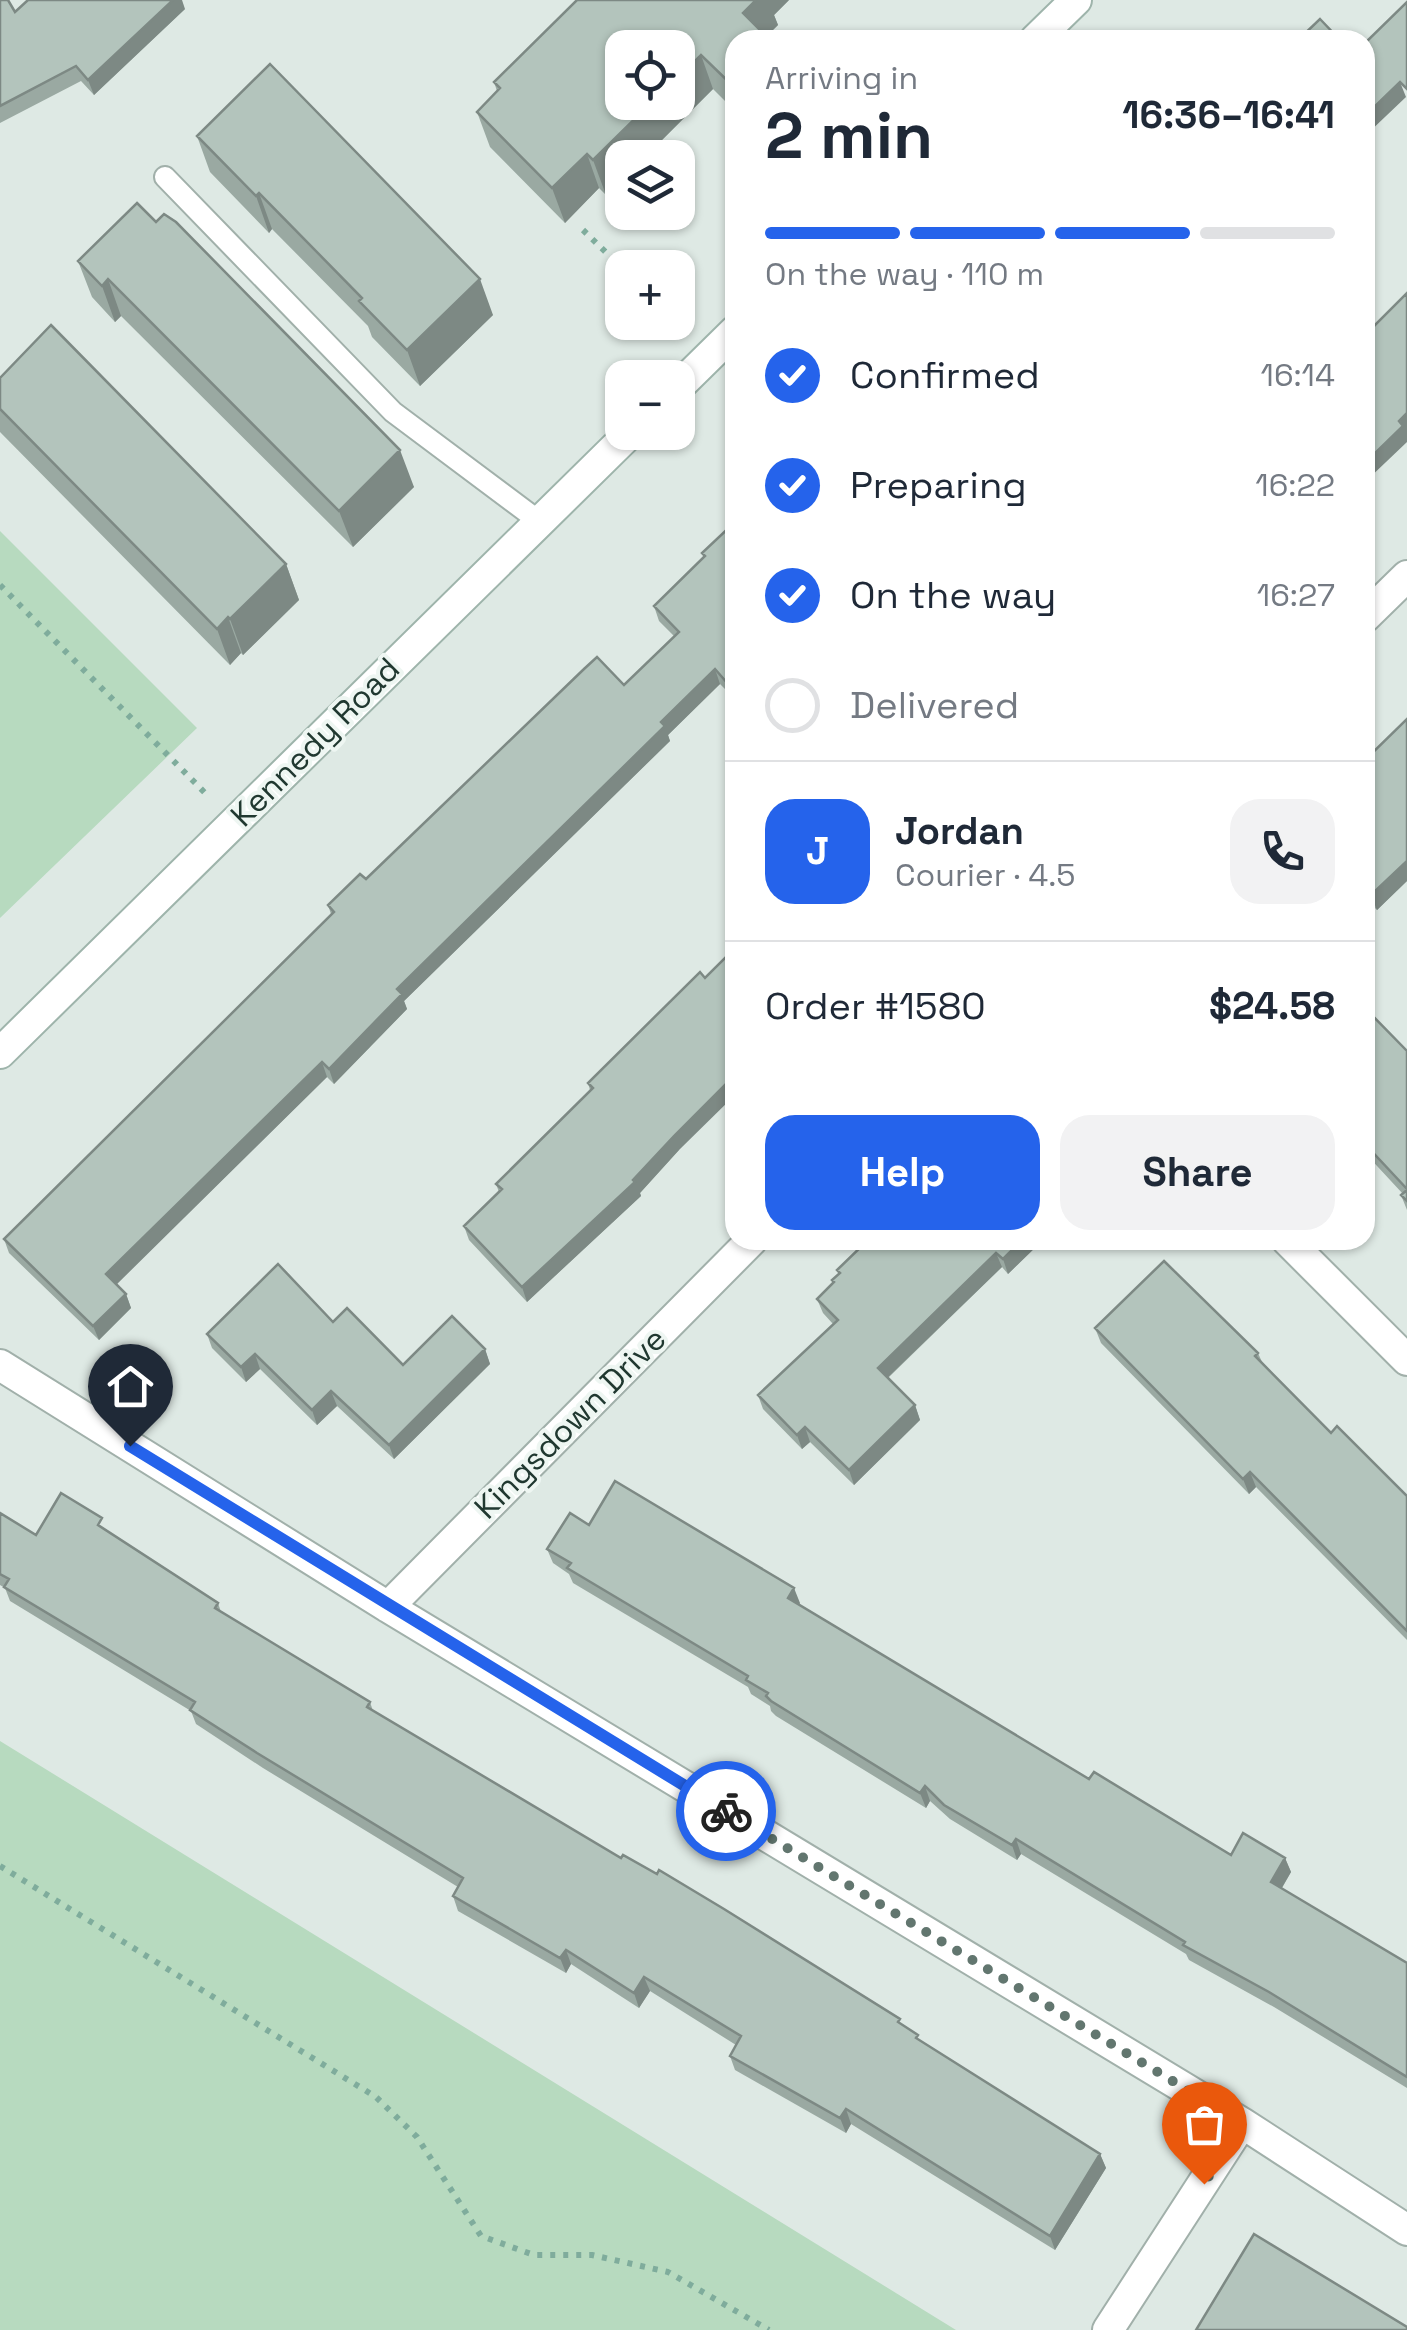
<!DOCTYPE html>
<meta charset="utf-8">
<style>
:root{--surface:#fff;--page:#f2f2f3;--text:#1f2937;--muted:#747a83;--line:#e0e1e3;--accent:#2563eb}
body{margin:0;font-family:"Space Grotesk",sans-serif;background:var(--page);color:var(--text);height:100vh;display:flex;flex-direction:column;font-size:38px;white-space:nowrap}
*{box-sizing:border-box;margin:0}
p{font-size:32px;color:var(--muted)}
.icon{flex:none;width:55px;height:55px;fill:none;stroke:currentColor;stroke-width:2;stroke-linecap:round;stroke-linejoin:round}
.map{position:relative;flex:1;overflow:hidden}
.panel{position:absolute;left:725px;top:30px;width:650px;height:1220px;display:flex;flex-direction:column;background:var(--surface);border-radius:30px;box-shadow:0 2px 8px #0004}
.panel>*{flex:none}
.buttons{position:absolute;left:605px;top:30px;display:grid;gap:20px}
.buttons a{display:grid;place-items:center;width:90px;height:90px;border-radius:20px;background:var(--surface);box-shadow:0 2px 8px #0004;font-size:50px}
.pin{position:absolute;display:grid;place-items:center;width:85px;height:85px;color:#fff;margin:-102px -42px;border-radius:50% 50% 50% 0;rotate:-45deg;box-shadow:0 0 10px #0007}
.pin .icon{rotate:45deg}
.courier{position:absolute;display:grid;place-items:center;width:100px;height:100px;margin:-50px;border:8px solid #2563eb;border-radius:50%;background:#fff;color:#222;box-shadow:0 2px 12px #0007}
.head em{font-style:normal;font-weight:800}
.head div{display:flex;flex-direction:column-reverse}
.head{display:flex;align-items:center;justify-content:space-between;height:170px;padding:0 40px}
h1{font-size:65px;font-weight:800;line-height:75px}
.bar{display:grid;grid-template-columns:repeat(4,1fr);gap:15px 10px;align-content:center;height:120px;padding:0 40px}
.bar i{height:12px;border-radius:8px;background:var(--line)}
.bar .on{background:var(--accent)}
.bar p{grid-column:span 4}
.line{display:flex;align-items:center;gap:25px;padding:0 40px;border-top:2px solid var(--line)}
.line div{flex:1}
.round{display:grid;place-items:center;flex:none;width:105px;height:105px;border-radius:30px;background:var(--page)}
ol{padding:0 40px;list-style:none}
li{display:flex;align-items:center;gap:30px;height:110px}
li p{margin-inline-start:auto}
li .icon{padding:10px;border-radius:50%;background:var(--accent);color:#fff;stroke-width:4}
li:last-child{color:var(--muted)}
li i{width:55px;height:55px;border:5px solid var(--line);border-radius:50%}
.button{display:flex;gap:20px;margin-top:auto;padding:20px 40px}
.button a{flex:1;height:115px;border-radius:30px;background:var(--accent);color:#fff;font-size:40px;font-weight:800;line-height:115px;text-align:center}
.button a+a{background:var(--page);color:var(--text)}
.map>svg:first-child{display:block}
.green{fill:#b7dabf}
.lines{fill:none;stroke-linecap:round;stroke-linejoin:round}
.service-casing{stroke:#a1b0aa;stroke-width:24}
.minor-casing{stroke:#a1b0aa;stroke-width:34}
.secondary-casing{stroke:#9eb4ab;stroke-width:34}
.path{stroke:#7fac9c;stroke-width:6;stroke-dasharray:5 8;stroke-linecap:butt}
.service{stroke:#fff;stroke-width:20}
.minor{stroke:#fff;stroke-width:30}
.secondary{stroke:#fff;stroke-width:30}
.wall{fill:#9aa9a2}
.shaded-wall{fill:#7d8984}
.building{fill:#b3c4bc;stroke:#7d8984;stroke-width:2.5}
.done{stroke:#62766f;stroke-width:10;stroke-dasharray:0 18}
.route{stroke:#2563eb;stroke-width:12}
.labels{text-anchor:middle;stroke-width:8;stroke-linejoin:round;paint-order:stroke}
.street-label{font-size:32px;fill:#203830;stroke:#eef6f2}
</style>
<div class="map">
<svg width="1407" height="2330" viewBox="0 0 1407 2330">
<rect width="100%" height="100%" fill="#dee9e4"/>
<path class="green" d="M0,531l197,197 -197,190z
M0,1741l956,589h-956z"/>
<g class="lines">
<g class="service-casing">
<path id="service" d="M165,177l228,235 147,110"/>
</g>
<g class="minor-casing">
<path id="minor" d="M1365,617l42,-41
M1287,1240l120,120
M0,1365l388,242 854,516 165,107
M388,1607l364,-367
M1108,2330l134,-207"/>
</g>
<g class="secondary-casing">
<path id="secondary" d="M1035,40l41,-40
M678,387l57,-56
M0,1053l631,-621"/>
</g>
<path class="path" d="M583,230l39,38
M0,585l208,211
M0,1866l376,231 41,40 64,99 53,19h58l76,17 101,58"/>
<use href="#service" class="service"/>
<use href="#minor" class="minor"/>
<use href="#secondary" class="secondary"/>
</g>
<path class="wall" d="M0,0l15,12 170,-3 -91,86 -13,-14 -81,42z
M577,0h212l-15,15 4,10 -12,11 -31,4v71l-22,-22 -69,69h-22v21l-16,16 -7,-7 -34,35 -75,-76 -13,-35 20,-21 -3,-9z
M197,136l296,179 -73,71 -48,-49 -4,-11 -96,-97 -3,4 -59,-61z
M156,222l258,265 -61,60 -232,-231 -6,6 -23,-25 -14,-36z
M0,378l286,186 13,36 -56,55 -2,-2 -11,12 -230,-233z
M735,522v177l-15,-15 -52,51 2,6 -266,260 3,8 -73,75 -7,-7 -211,207 10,10 5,14 -32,32 -90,-87 -5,-14 327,-325 -3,-9 38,-26 258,-194 50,-49 -15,-15 -5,-15 50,-49 -2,-4z
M1407,719v162l-30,29 -12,-12v-138z
M1365,1008l42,43v159l-6,-15 2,-1 -38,-41z
M588,1083l91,67 -39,43 1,3 -114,106 -58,-62 -5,-14 35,-34 -3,-8 94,-94z
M1043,1240l-35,34 -6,-7 -114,111 27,27 5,15 -66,65 -44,-43 -8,7 -39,-40 -5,-14 75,-71 -10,-11 -6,-14 16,-16 -1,-3 7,-6 -2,-4z
M333,1322l70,43 82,-16 5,15 -96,95 -57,-53 -20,19 -57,-56 -14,13 -34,-34 -5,-14z
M1095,1328l163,25 4,9 69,71 76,63v144l-151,-153 -7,7 -148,-151z
M0,1513l36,22 70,-5 112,73 3,9 149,90 3,9 530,314 17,16 180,113 6,14 -51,82 -204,-126 -5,9 -111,-63 -5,-14 6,-11 -86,-54 -11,17 -68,-44 -5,9 -108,-62 -5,-15 5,-9 -195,-119 -67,-44 -5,-13 -181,-110 -5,-13 -5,-3z
M589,1525l211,78 -1,1 290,175 142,76 54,3 6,14 -9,16 125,75v125l-133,-81 -85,-47 -3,-6 -165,-100 -4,6 -67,-41 -20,-18 -4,7 -150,-92 -5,-5 -1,-5 -19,-12 -3,-7 -175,-104 -4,-9 -16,-11 -6,-14z"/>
<path class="shaded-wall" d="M173,0h9l3,9 -91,86 -6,-15z
M756,0h33l-15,15 4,10 -15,15 -20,-27z
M701,55l12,34 -69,69h-22v21l-16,16 -13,-35 59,-58h26v-24z
M1400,82l6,15 -41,39v-20z
M587,154l12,34 -34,35 -13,-35z
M259,193l13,36 -3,4 -13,-37z
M108,279l13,37 -6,6 -13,-36z
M480,279l13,36 -73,71 -13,-36z
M1407,413v29l-42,40v-19z
M400,450l14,37 -61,60 -14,-36z
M286,564l13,36 -56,55 -13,-36z
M228,617l13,36 -11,12 -13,-36z
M715,669l5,15 -52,51 2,6 -266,260 3,8 -73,75 -5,-15 68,-80z
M735,679v20l-6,-14z
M1407,861v20l-30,29 -6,-15z
M322,1062l5,15 -215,212 -6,-15z
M735,1075v20l-56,55 -39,43 1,3 -114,106 -5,-15 111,-107 41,-44z
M1022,1240h21l-35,34 -5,-15z
M996,1253l6,14 -119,115 -5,-14z
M126,1294l5,14 -32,32 -6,-14z
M485,1349l5,15 -96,95 -5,-14z
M255,1354l5,15 -14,13 -5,-15z
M331,1391l6,15 -20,19 -5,-15z
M915,1405l5,15 -66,65 -5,-15z
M805,1427l5,15 -8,7 -5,-14z
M1250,1472l6,15 -7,7 -6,-15z
M794,1588l6,15 -6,10 -6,-15z
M925,1786l5,15 -4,7 -6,-15z
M1016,1839l5,15 -4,6 -5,-15z
M1285,1858l6,14 -14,24 -6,-14z
M566,1950l5,14 -5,9 -6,-15z
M644,1977l6,14 -11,17 -5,-15z
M846,2109l5,15 -5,9 -6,-15z
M1100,2154l6,14 -51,82 -5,-14z"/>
<path class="building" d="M0,0h8l7,12 13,-12h145l-85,80 -12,-14 -76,40z
M577,0h179l-13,13 27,27h-35l-1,47 -33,-32 -23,23v-30h-56v54h30l-59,58 -6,-6 -35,34 -75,-76 23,-24 -6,-6z
M1407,2v87l-7,-7 -35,34v-73z
M1320,19l20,21h-42z
M270,64l210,215 -73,71 -48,-49 3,-3 -103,-105 -3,3 -59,-60z
M137,203l19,19 8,-8 12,8 224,228 -61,61 -231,-232 -6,7 -24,-25z
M1407,293v120l-8,8 4,5 -38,37v-128z
M51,325l235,239 -56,55 -2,-2 -11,12 -217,-220v-31z
M735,522v157l-6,6 -14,-16 -54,53 4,4 -268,263 5,5 -73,75 -7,-7 -216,212 20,20 -33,32 -89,-87 330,-327 -6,-7 32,-31 6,5 218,-210 13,-12 27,28 55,-53 -25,-26 51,-50 -3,-3z
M1407,719v142l-36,34 -6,-6v-129z
M735,948v127l-61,61 -41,44 2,2 -113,105 -58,-61 38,-37 -6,-5 97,-96 -5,-5 112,-111 5,6z
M1365,1008l42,43v138l-42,-45z
M1407,1190v11l-6,-6z
M868,1240h154l-19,19 -7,-6 -118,115 37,37 -66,65 -44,-43 -8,8 -39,-40 80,-75 -21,-21 17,-17 -2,-2 8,-7 -3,-3z
M1164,1261l94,92 -3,3 76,77 6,-7 70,70v135l-157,-159 -7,7 -148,-151z
M278,1264l55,58 14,-14 56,57 49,-49 33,33 -96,96 -58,-54 -19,19 -57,-56 -14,13 -34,-33z
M615,1481l179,107 -6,10 301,181 5,-7 137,83 12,-22 42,25 -14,24 136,81v114l-138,-85 -86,-47 2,-3 -169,-103 -4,6 -68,-40 -19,-19 -5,7 -149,-92 -5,-5 2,-3 -22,-13 2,-4 -181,-108 4,-5 -24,-14 23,-36 19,12z
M61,1493l41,25 -4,7 120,78 -3,5 155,94 -3,5 254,151 2,-3 34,19 2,-4 65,39 176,110 -2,3 20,13 -2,3 184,116 -50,82 -204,-127 -6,9 -110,-62 11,-20 -97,-59 -10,16 -68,-43 -6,8 -107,-62 10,-18 -206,-125 -67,-43 5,-8 -191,-115 5,-8 -9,-5v-61l36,22z
M1254,2234l153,93v3h-211z"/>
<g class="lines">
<path class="done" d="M726,1811l516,312 -38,61"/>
<path class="route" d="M130,1446l596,365"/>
</g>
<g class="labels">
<g class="street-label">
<text transform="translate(315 742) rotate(-45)" y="11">Kennedy Road</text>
<text transform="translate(570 1423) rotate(-45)" y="11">Kingsdown Drive</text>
</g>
</g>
</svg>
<div class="buttons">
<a><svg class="icon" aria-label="locate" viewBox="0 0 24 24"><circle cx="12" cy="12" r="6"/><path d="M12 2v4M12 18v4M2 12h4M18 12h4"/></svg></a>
<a><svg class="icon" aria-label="layers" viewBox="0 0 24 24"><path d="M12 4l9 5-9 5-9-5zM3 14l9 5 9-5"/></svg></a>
<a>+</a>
<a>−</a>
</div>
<div class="pin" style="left:1204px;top:2184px;background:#ea580c"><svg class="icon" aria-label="bag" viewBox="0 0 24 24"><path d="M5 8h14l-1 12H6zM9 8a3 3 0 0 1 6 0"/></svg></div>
<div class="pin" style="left:130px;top:1446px;background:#1f2937"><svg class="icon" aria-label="home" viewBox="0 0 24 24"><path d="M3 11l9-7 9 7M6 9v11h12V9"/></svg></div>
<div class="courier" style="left:726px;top:1811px"><svg class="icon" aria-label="bike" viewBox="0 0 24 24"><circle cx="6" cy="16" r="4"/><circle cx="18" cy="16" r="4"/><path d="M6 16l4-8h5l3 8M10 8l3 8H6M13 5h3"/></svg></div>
<section class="panel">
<div class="head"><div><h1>2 min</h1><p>Arriving in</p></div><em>16:36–16:41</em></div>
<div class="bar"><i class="on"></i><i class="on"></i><i class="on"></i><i></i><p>On the way · 110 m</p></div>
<ol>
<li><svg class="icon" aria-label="check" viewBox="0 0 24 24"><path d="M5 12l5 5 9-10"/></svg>Confirmed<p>16:14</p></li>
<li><svg class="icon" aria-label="check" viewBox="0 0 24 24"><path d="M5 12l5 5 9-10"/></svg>Preparing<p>16:22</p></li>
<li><svg class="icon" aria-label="check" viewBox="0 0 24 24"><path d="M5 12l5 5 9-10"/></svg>On the way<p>16:27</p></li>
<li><i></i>Delivered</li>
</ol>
<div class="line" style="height:180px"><b class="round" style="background:var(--accent);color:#fff">J</b><div><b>Jordan</b><p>Courier · 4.5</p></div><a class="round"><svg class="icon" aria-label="phone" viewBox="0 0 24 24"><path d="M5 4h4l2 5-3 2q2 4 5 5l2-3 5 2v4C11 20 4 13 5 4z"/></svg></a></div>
<div class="line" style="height:130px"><div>Order #1580</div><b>$24.58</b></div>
<div class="button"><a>Help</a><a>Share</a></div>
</section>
</div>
